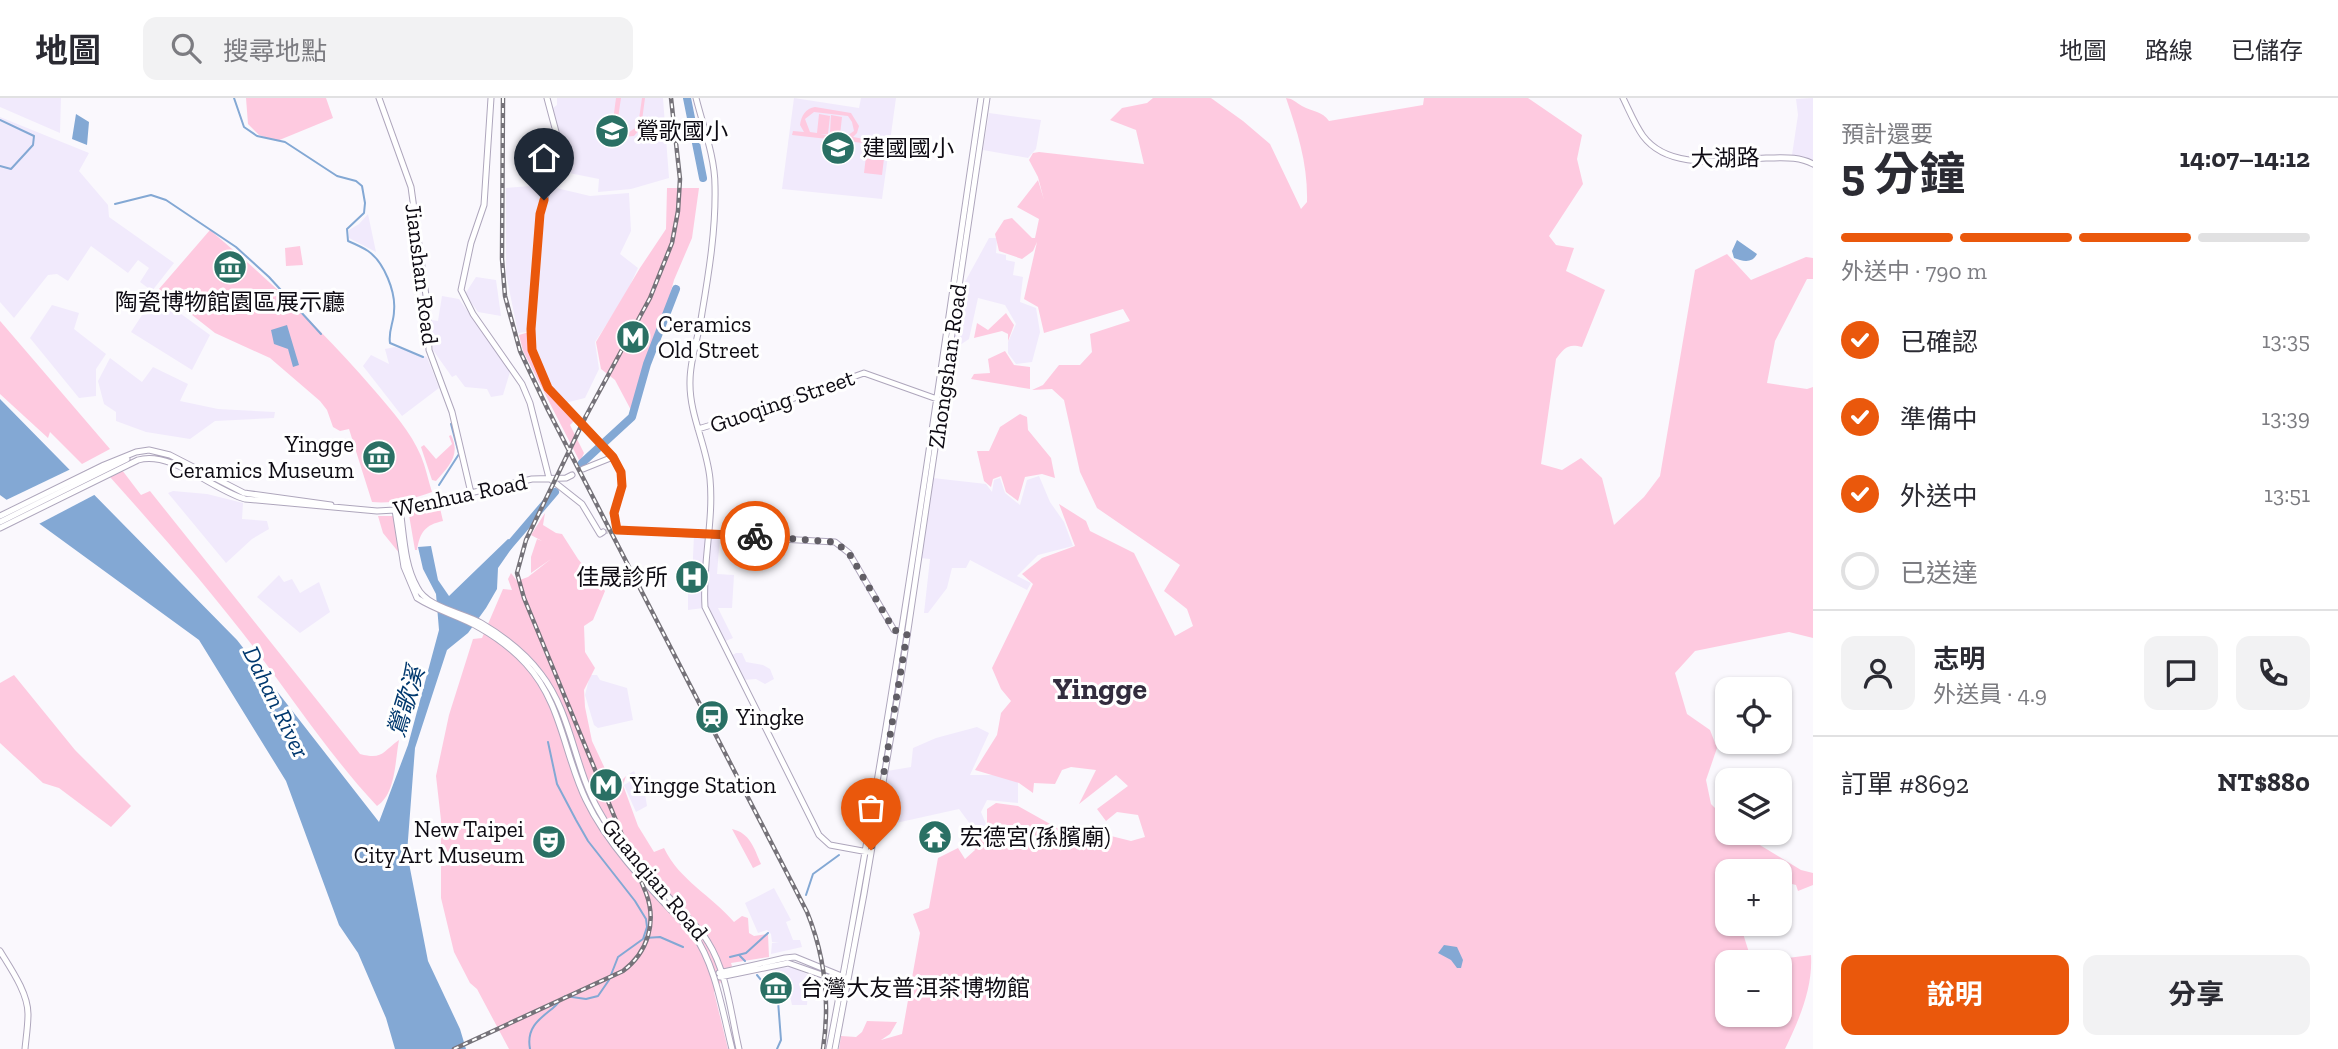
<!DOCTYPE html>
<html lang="zh-TW">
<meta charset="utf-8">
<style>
:root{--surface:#fff;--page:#f2f2f3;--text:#2b2b33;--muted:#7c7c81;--line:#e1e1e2;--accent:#ea580c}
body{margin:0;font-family:"Zilla Slab","Noto Sans TC",serif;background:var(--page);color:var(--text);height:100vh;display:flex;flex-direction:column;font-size:26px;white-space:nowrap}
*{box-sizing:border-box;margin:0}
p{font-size:23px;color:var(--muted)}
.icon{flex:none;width:38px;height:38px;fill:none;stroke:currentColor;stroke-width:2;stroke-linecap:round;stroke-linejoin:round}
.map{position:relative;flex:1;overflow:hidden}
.panel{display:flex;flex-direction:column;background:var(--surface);width:525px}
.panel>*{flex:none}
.fabs{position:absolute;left:1715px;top:579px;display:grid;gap:14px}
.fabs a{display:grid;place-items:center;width:77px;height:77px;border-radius:14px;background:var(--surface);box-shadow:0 2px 5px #0004;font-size:35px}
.pin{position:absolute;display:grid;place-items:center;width:60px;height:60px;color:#fff;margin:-72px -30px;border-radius:50% 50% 50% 0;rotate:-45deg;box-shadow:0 0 7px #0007}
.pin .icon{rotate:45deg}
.courier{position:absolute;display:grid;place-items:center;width:70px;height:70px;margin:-35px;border:5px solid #ea580c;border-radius:50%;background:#fff;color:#222;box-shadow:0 2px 9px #0007}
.summary em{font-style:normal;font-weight:700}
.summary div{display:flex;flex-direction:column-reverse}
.summary{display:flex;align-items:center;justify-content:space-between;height:119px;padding:0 28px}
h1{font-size:46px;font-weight:700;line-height:52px}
.bar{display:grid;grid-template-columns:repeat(4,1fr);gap:10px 7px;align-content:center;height:84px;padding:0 28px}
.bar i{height:9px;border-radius:5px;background:var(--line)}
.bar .on{background:var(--accent)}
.bar p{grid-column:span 4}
.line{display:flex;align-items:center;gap:18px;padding:0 28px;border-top:2px solid var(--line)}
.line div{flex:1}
.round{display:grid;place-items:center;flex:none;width:74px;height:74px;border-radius:14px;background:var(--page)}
ol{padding:0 28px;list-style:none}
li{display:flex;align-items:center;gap:21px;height:77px}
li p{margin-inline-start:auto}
li .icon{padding:7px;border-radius:50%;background:var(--accent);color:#fff;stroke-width:4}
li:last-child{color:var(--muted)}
li i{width:38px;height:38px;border:4px solid var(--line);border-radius:50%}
.primary-button{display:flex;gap:14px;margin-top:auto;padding:14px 28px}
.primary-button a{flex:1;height:80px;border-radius:14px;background:var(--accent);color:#fff;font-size:28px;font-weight:700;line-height:80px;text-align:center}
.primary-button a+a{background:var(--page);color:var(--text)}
header{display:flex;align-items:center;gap:42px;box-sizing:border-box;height:98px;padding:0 35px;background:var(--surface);border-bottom:2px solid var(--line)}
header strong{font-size:33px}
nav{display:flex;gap:38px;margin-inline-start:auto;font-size:24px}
.search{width:490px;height:63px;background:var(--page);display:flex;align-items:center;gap:18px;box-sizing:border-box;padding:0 24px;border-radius:14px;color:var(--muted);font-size:26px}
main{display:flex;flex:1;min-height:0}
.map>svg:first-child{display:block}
.built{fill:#f1eafc}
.green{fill:#fecae0;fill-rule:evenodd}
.water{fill:#83a8d4}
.pier{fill:#faf8fd}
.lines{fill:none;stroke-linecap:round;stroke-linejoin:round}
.stream{stroke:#83a8d4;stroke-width:2}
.river{stroke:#83a8d4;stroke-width:8}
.secondary-tunnel{stroke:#d7d4da;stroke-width:5;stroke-dasharray:5 2.5;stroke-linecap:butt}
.secondary-casing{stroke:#aea6bc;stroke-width:7}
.secondary{stroke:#fff;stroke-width:5}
.rail-casing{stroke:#757279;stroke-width:4.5}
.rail{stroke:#fff;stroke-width:2;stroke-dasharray:5;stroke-linecap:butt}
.done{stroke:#615e65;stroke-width:7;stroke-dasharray:0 12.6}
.route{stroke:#ea580c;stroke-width:9}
.labels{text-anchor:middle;stroke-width:6;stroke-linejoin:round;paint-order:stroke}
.poi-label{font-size:23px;fill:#0e0b13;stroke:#fff;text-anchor:start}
.street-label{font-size:23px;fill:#0e0b13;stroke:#fff}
.water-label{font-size:24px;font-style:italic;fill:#00386e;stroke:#fff}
.district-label{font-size:30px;font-weight:bold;fill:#332c3e;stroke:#fff}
</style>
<header>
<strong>地圖</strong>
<div class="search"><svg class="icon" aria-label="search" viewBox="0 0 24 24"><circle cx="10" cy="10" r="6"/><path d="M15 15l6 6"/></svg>搜尋地點</div>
<nav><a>地圖</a><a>路線</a><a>已儲存</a></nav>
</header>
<main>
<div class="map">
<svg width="1813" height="951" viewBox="0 0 1813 951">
<rect width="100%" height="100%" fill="#faf8fd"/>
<path class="built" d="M0,0h61l-1,35 -60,-26z
M557,0h106l6,80 -38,11 -33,3 1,-13 -35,-7 2,-18 -13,-46 4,-3z
M794,0l65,10 2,-10h35l-14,101 -100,-10z
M1813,0v65l-21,-8 6,-40 -2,-16z
M989,15l52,7 -5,29 -8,9 -45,-8z
M0,19l89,36 -10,18 29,34 1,12 65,46 -22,28 -12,-9 9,-14 -11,-8 -10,13 -37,-27 -23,35 -11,-7 -9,1 -34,43 -14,-16z
M544,87l46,11 39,-3 2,38 -11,23 18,14 -13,28 -30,46 4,27 -14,29 -20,5 -16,-17 -14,-36 -2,-19 -15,2 -12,-59v-86z
M368,116l8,38 -27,-14v-8l10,-6z
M989,140h8l-1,15 10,2v5l9,2 -2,13 10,2 -3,25 16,6 4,24 -8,30 -16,2 -8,-11v-11l8,-18 -11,-19 -27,-7 -9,41 -9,6 -8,1 8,-55z
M476,179l20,3 5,36 -23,-4 -13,-18z
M155,197l55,40 -18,35 -61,-38z
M442,198l17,3 51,73 -7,23 -12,2 -4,-8 -22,-2 -9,-12 -4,2 -19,-27 -2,-30 7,1z
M52,207l27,8 -5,16 32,25 -10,15v27l-17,2 -49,-60z
M395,249l32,10 12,31 -37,28 -39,-50 8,-11 18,9 -4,-15z
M110,260l32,24 11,-15 35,17 -8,17 38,8 57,3 -1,6 -59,3 -25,18 -44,-7 -30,-11v-9l-12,-8 -6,-23z
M1039,378l11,26 14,20 9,24 -35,9 -21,21 14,7 -4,7 -57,-30 -4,8h-14l-5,20 -19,25h-4l6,-54 -10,-1 13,-80 53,6 6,8 2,-12 6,-2 5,15 15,12 7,-25z
M173,393l34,3 36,9 -1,16 25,2 2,8 -17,10 -26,24 -58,-70z
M694,437l26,2 -3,37 17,1 -2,33h-14l15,30 -10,4 -20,-34 -15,2v-16l4,-14z
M279,477l5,7 8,-3 8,14 19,-11 11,30 -30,21 -43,-36z
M736,555h6l4,9 17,3 7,4 4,10 -9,5 -9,-5 -13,1 -12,-24z
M590,577h7l3,5 27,8 6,32 -35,8 -4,-3 -9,-30z
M977,629l12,6 -19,42h31l17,5v23l-31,-3 -6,12 5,12 -4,7 -9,-3 -14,-19 -81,18 9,-56 24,-4 2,-19 23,-10z
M634,673l11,23 2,12 -11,6 -12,-27 5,-3 -2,-7z
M774,790l17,32 -5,2 7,18h7l2,7 -31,7 1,-11 7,-1h-7l-1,-8 -4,-4 -9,3 -13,-30z
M792,869l17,8 -2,30h-15l-6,-26 -13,-10z"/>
<path class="green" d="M246,0h80l7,20 -56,23 -18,-6 -11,-11z
M616,0h5l-4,27 5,6 6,2 10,-7 4,-28h3l-4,30 -7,8 -13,1 -5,-5 -1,5 -4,-1z
M1153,0h58l32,23 27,23 31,65 6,-7c1,-37 -9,-69 -21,-104 8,1 9,4 16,8 11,6 20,5 27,15l94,-16 1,-7h104l54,37 -5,24 6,25 -34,52 7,9 18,3 -8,23 39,19 -23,57c-14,-4 -18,1 -26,12l-15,105 21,6 19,-12 21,20 12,47 30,-28 16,-21 35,-206 32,-16 24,26 55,-23 7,1v21h-6l-32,62 -8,42 40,6 6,-2v251l-24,-6 -94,19 -20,22 12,41 23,16 7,18 -11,32 5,24 16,16v13h13l61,37 12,3v12l-15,6 -2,-6 -16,-4v-9h-53v52h13l12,38h-25v53h53v-53h-24l55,-7c2,33 -12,65 -26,94h-946l2,-13 15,1 6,-5 5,-11 30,1 -7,12 -9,6 21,-6 18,-101 -7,-19 16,-6 9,-50 20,-10 7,11 10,-9 -4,-21 11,3 5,-7v-16l9,-6 22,3 59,33 30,-4 24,6 14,-4 -7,-22 -21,-3 -11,9 -9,-12 31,-23 -12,-11 -37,29 17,-34 -25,-3 -9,3 -7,14 -21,-1 -1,10 -14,-10 -44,-13 22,-35 4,-22 10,-12 -10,-12 -9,-21 41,-84 -11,-10 20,-16 33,-12 -16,-42 27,17 4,10 44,22 41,83 18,-10 -6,-17 -23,-18 16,-26 -83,-57 -17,-36 -16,-72 -12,-11 -20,1 11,-5 16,-20h21l12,-13 -2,-18 40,-13 -7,-12 -79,24 -6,-26 -14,-8 13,-57 -4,9 -11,8 -23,-8 -4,-17 9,-14 8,-2 20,20h3l4,-19 -22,-12 21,-27 6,20 -6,-23 -9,-17 4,-7 6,-1 105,12 -8,-34 -26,-10 12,-12 25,-5z
M815,9l36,6 8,13 -2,7 -4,4 11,2 -1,4 -71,-8 1,-4 11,1 -4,-7c1,-9 6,-17 15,-18zM814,14l34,4 4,6 2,9 -9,6 -25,-3h8l2,-18 -11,-2 -2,19 -7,-1 -5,-13z
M831,17l11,2 -2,18 -10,-2z
M867,50l18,2 -3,25 -18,-2z
M667,90h32l-7,50 -18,42 -6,22 -26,69 -10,41 -17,-32 -14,-11 -5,-27 44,-74 26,-39z
M210,132c58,49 115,102 165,161 17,20 36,41 46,65 5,12 7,24 11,36 -20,7 -40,12 -60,10l-23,-73 -9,2 -7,-4 -6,-17 -7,-9 -50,-43 -55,-25 -56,-44z
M300,148l3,19 -17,1 -1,-18z
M1006,215l8,12 -6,16v-7l-6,-3 -28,7 3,-15 11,7z
M0,223l1,1 109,127 -28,15 -32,-32 -2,6 -48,-44z
M529,234l17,56 28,33 -4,4 14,28 -4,9 -57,-111 -4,-16z
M1005,253l9,14 16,2v22l-59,-10 3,-5 16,-1 -2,-14z
M1020,316l7,3 1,13 23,28 4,20 -13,-4 -17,3 -7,24 -12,-9 -5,-16 -8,3 -2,8 -7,-6 -7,-30h12l11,-24z
M451,337c10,20 -2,31 -15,46l-4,-1 -11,-33 3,-2 12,14 16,-15 -3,-8z
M122,372l19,25 9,-4 210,263c23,6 22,-2 39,-14 -4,20 -3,54 -22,66 -44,-47 -80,-101 -119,-153 -46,-61 -97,-119 -148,-176z
M439,406l4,17c-18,4 -23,11 -26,29h-2l-6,-35 3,-5z
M545,415l-2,12 13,8 6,1 16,25 27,32 -12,29 -9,6 1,26 10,16 -11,22 1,17 7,34 22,47 12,-12 -3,9 15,41 16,26 10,-4c15,32 48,48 70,74l8,-6 6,2 1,15 5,3 14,-2 1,23 -38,6 1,3 -18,26 14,57h-219l-32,-60 -7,-6 -16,-31 -13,-54v-78l-5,-44 13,-61 24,-76 9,-1 21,-49 9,1 -4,-11 3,-6 6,8 11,-4 23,-18 -20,14v-16l6,-18 5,2 -11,-6z
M378,418h16l6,38 -17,-21z
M14,577l61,75 56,56 -20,21 -52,-39 -16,-5 -43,-40v-60z
M732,731c18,4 22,19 29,35l-8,4z"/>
<path class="water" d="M76,16l13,8 -2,23 -15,-6z
M1737,142l20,14c-5,10 -15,7 -23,4l-2,-7z
M287,227l12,40 -6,2 -5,-18 -14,-5 -3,-14z
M0,301l237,241 142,182 29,-77 31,-115 -3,-36 -13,-25 -5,-22 13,-1 7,34 11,16 59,-57 8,3 -18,26 -1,21 -11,19 -18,25 -21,17 -32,98 -8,105 21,108 32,68 6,20h-71l-9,-31 -28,-65 -19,-28 -53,-144 -87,-141 -199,-145z
M1444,847l13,2 6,13 -2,8h-4l-6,-8 -13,-7z"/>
<path class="pier" d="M73,370l25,25 -63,33 -33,-24z"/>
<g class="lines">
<path class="stream" d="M234,0l10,29 13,9 28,6 52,34 19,5 6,5 3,17 -1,10 -17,16 1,12c7,3 14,6 20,10 16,11 28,41 26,60 0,11 -6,20 -4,32l33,14
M0,22l34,16 -1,9 -22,24 -11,-3
M115,106l36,-9 15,5 70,47 33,30 52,57
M439,387l20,-31 -8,-30
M806,797l7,-21 26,-19
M645,840l15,-1 23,10
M740,858l5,5
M730,859l16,-4 22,-20
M757,877l21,26 3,39 -4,9
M530,951c-4,-21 9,-30 23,-41 5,-4 7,-9 12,-12l21,3 12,-3 11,-16 9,-23 25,-18 4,-12 -1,-8 -11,-18 -47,-60 -12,-21 -19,-36 -9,-42"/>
<path class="river" d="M687,0l16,80
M582,365l50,-46 15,-53 29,-75
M507,450l48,-56"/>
<path class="secondary-tunnel" d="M603,434l14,-2"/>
<g class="secondary-casing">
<path id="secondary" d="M379,0l32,89 16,116 2,47 23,62 19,81
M491,0l-7,107 -13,38 -10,47 12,24 49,70 8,19 19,75
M547,0l12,45 1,16 -1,9 -10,18 -9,28 -9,115 1,21 16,38 65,69 8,15 1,14 -8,27 3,17 218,12 14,11 45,77 8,2
M696,0c7,28 19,59 19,88 1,42 -6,86 -13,127 -3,23 -12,45 -12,68 -1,34 17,65 20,98 4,42 -8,85 -5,128l114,228 11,10 38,7
M1623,0c6,12 12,27 20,38 27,36 84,23 123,22 16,0 32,-2 47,6
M698,331l63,-19 103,-37 73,26
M583,371l30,-12
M549,380l33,26 18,30 3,-2
M400,411c4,26 4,55 17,78 10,21 45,25 64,36 22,13 45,31 60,51 31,40 33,94 58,137 19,35 51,66 78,95 10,11 23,22 31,36 19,30 23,73 31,107
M395,412l9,57 13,31c20,13 43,18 63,30 16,9 34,23 46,36 36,39 38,91 60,136 24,50 69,93 107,133 23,33 29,77 39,116
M0,418l104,-51 32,-13 13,-2 21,5 74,38 87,12
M0,424l127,-63
M0,430l138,-68c33,-10 75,30 107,39l132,12 18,-1 137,-31 34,-1 6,-3
M0,853c11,18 28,42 28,63 0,12 -2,24 -3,35
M719,875l66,-15 10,-1 49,20
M720,879l68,-14 54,19 3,-1
M829,951c61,-315 105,-633 152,-951
M835,951l29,-155 37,-217 86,-579"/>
</g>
<use href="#secondary" class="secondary"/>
<g class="rail-casing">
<path id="rail" d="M503,0l-1,161 3,37 15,55 28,59 259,502c18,44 23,90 16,137
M454,951l169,-78c25,-19 34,-49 23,-78l-122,-295 -7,-25 9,-33 60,-124 64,-118 22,-55 6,-32 2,-32 -9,-81"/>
</g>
<use href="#rail" class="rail"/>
</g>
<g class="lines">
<path class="done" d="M755,438l80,6 14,11 45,77 13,4 -36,216"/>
<path class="route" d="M544,102l-4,14 -9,115 1,21 16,38 65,69 8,15 1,14 -8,27 3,17 138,6"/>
</g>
<defs>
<g id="school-disc" transform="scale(1.75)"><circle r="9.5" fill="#2a7064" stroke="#fff"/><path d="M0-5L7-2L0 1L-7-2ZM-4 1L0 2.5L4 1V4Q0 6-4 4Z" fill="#fff"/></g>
<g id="museum-disc" transform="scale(1.75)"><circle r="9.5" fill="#2a7064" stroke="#fff"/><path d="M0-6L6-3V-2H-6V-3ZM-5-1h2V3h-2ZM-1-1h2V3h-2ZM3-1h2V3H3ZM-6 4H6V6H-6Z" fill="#fff"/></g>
<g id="metro-disc" transform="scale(1.75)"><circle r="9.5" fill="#2a7064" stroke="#fff"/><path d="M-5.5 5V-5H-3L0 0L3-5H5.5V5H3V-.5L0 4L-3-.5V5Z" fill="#fff"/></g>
<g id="hospital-disc" transform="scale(1.75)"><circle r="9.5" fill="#2a7064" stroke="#fff"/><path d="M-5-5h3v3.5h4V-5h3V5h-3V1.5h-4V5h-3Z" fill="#fff"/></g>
<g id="station-disc" transform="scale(1.75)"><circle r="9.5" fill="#2a7064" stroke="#fff"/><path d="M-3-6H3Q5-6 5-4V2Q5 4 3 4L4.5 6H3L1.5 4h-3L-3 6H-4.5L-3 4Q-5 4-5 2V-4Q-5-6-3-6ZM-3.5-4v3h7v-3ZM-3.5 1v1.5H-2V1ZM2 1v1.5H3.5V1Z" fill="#fff"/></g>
<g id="temple-disc" transform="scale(1.75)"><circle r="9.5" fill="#2a7064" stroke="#fff"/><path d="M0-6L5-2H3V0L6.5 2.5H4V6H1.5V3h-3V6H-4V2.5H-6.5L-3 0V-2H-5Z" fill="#fff"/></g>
<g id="theatre-disc" transform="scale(1.75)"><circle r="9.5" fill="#2a7064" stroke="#fff"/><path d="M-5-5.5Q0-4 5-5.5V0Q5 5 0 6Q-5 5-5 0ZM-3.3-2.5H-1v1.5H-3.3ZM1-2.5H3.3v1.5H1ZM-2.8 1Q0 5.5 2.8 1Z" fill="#fff"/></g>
</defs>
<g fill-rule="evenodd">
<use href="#school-disc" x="612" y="33"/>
<use href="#school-disc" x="838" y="50"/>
<use href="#museum-disc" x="230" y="169"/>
<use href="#metro-disc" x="633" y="239"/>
<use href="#museum-disc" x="379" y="359"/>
<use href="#hospital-disc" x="692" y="479"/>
<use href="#station-disc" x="712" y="619"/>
<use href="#metro-disc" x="606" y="687"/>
<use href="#temple-disc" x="935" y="739"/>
<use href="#theatre-disc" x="549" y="744"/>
<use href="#museum-disc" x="776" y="890"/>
</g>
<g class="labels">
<g class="poi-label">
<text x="636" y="41">鶯歌國小</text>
<text x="862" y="58">建國國小</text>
<text x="230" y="212" text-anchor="middle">陶瓷博物館園區展示廳</text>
<text x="658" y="234">Ceramics<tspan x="658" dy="26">Old Street</tspan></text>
<text x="354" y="354" text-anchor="end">Yingge<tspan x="354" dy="26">Ceramics Museum</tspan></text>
<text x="668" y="487" text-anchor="end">佳晟診所</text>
<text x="736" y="627">Yingke</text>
<text x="630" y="695">Yingge Station</text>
<text x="524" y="739" text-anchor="end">New Taipei<tspan x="524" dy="26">City Art Museum</tspan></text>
<text x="960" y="747">宏德宮(孫臏廟)</text>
<text x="800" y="898">台灣大友普洱茶博物館</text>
</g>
<g class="street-label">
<text transform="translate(1725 60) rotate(-1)" y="8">大湖路</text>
<text transform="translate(422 176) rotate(83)" y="8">Jianshan Road</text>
<text transform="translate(947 268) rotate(-82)" y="8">Zhongshan Road</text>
<text transform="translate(782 303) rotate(-19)" y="8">Guoqing Street</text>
<text transform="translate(460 397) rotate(-12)" y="8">Wenhua Road</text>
<text transform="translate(655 781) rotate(50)" y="8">Guanqian Road</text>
</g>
<g class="water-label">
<text transform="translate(276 604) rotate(64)" y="8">Dahan River</text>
<text transform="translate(406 604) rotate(-73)" y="8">鶯歌溪</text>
</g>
<g class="district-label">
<text x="1100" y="601">Yingge</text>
</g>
</g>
</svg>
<div class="fabs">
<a><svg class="icon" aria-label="locate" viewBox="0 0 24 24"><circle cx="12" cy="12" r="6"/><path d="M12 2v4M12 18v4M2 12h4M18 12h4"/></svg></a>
<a><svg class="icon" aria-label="layers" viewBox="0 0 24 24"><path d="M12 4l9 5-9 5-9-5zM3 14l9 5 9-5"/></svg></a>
<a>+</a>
<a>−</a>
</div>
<div class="pin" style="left:871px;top:752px;background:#ea580c"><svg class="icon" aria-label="bag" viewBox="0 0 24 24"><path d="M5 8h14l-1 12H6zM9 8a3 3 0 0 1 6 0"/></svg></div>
<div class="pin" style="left:544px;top:102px;background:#1f2937"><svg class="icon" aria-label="home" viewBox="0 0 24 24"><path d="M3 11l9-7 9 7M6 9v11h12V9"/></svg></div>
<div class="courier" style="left:755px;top:438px"><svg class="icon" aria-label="bike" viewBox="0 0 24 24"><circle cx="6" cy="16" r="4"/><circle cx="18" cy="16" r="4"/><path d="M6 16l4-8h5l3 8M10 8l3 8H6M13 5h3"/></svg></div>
</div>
<section class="panel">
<div class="summary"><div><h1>5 分鐘</h1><p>預計還要</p></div><em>14:07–14:12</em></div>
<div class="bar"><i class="on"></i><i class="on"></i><i class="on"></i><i></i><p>外送中 · 790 m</p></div>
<ol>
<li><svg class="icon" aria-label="check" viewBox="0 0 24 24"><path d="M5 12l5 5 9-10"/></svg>已確認<p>13:35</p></li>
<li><svg class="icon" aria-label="check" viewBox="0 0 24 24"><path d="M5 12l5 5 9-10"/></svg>準備中<p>13:39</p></li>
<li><svg class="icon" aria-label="check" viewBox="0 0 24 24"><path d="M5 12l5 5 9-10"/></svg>外送中<p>13:51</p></li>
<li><i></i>已送達</li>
</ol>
<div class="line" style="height:126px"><a class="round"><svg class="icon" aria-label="person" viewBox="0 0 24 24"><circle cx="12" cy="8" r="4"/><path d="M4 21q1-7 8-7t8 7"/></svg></a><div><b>志明</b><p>外送員 · 4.9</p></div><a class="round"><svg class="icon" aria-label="chat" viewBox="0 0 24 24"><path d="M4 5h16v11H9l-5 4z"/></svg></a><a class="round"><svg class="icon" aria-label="phone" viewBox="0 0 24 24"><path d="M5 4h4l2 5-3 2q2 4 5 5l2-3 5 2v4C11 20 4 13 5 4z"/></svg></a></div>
<div class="line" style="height:91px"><div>訂單 #8692</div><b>NT$880</b></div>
<div class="primary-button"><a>說明</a><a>分享</a></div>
</section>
</main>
